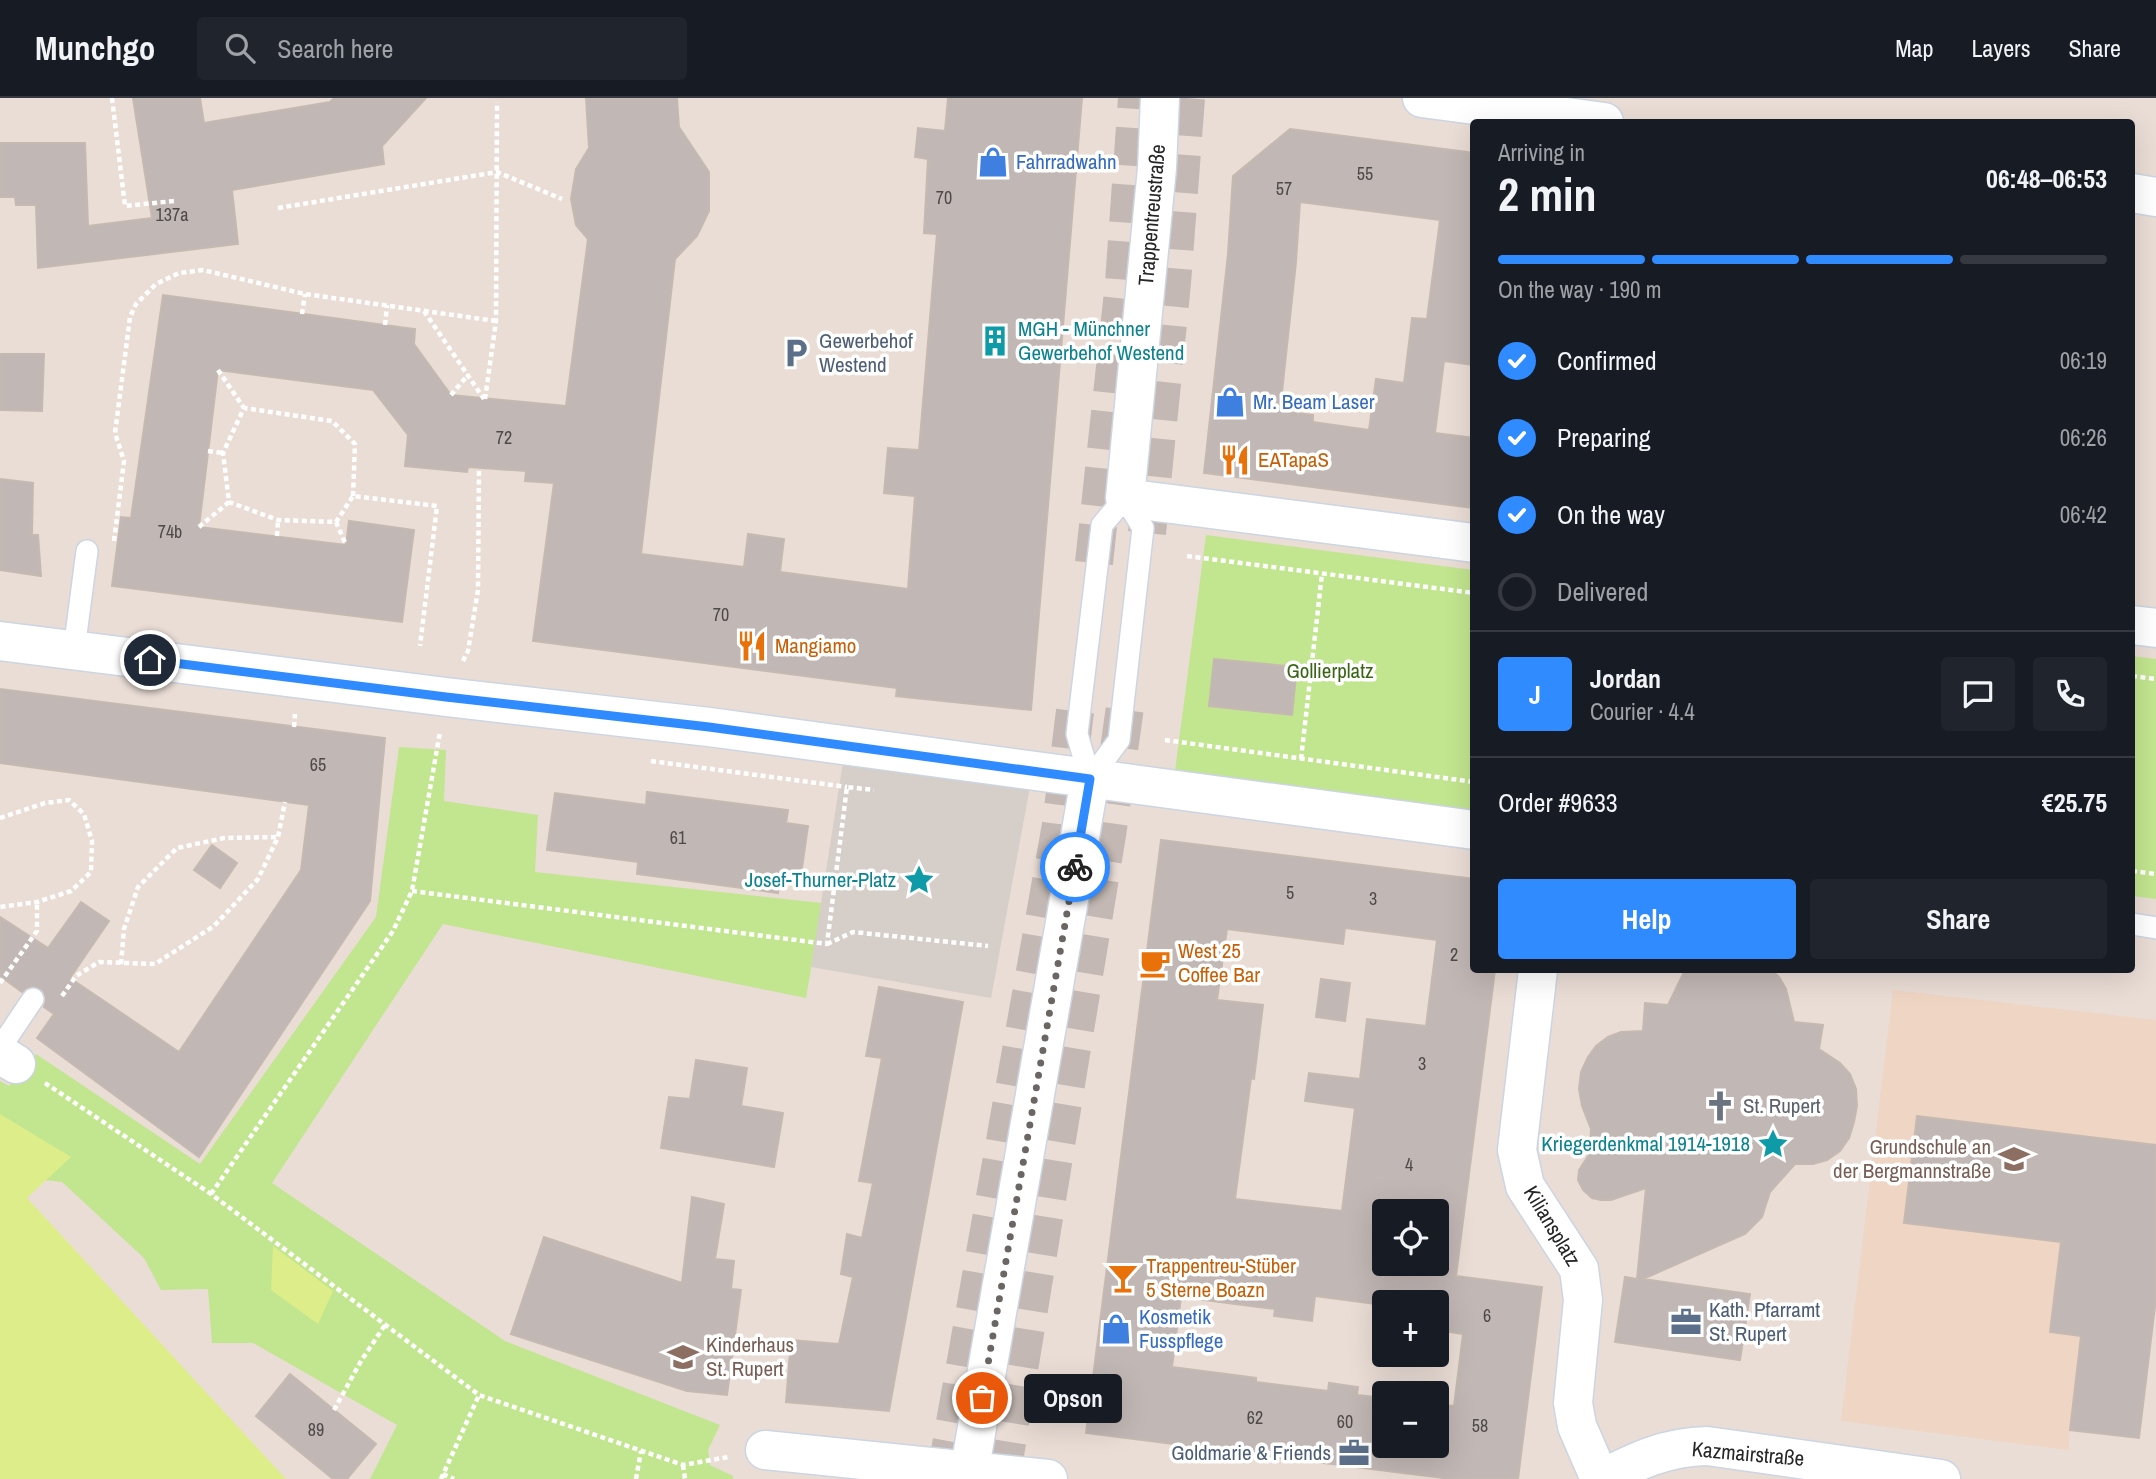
<!DOCTYPE html>
<meta charset="utf-8">
<style>
:root{--surface:#171b24;--page:#20242c;--text:#f1f3f6;--muted:#9ea1a6;--line:#363941;--accent:#2f8bff}
body{margin:0;font-family:"Archivo Narrow",sans-serif;background:var(--page);color:var(--text);height:100vh;display:flex;flex-direction:column;font-size:26px;white-space:nowrap}
*{box-sizing:border-box;margin:0}
p{font-size:23px;color:var(--muted)}
.icon{flex:none;width:38px;height:38px;fill:none;stroke:currentColor;stroke-width:2;stroke-linecap:round;stroke-linejoin:round}
.map{position:relative;flex:1;overflow:hidden}
.side{position:absolute;left:1470px;top:21px;width:665px;height:854px;display:flex;flex-direction:column;background:var(--surface);border-radius:7px;box-shadow:0 7px 28px #0002}
.side>*{flex:none}
.buttons{position:absolute;left:1372px;top:1101px;display:grid;gap:14px}
.buttons a{display:grid;place-items:center;width:77px;height:77px;border-radius:7px;background:var(--surface);box-shadow:0 7px 28px #0002;font-size:35px}
.pin{position:absolute;display:grid;place-items:center;width:60px;height:60px;color:#fff;margin:-30px;border:4px solid #fff;border-radius:50%;box-shadow:0 2px 7px #0007}
.courier{position:absolute;display:grid;place-items:center;width:70px;height:70px;margin:-35px;border:5px solid #2f8bff;border-radius:50%;background:#fff;color:#222;box-shadow:0 2px 9px #0007}
.bubble{position:absolute;height:49px;border-radius:7px;background:var(--surface);box-shadow:0 7px 28px #0002;font-size:23px;font-weight:800;line-height:49px;text-align:center}
.overview em{font-style:normal;font-weight:800}
.overview div{display:flex;flex-direction:column-reverse}
.overview{display:flex;align-items:center;justify-content:space-between;height:119px;padding:0 28px}
h1{font-size:46px;font-weight:800;line-height:52px}
.bar{display:grid;grid-template-columns:repeat(4,1fr);gap:10px 7px;align-content:center;height:84px;padding:0 28px}
.bar i{height:9px;border-radius:5px;background:var(--line)}
.bar .on{background:var(--accent)}
.bar p{grid-column:span 4}
.line{display:flex;align-items:center;gap:18px;padding:0 28px;border-top:2px solid var(--line)}
.line div{flex:1}
.round{display:grid;place-items:center;flex:none;width:74px;height:74px;border-radius:7px;background:var(--page)}
ol{padding:0 28px;list-style:none}
li{display:flex;align-items:center;gap:21px;height:77px}
li p{margin-inline-start:auto}
li .icon{padding:7px;border-radius:50%;background:var(--accent);color:#fff;stroke-width:4}
li:last-child{color:var(--muted)}
li i{width:38px;height:38px;border:4px solid var(--line);border-radius:50%}
.cta{display:flex;gap:14px;margin-top:auto;padding:14px 28px}
.cta a{flex:1;height:80px;border-radius:7px;background:var(--accent);color:#fff;font-size:28px;font-weight:800;line-height:80px;text-align:center}
.cta a+a{background:var(--page);color:var(--text)}
header{display:flex;align-items:center;gap:42px;box-sizing:border-box;height:98px;padding:0 35px;background:var(--surface);border-bottom:2px solid var(--line)}
header strong{font-size:33px}
nav{display:flex;gap:38px;margin-inline-start:auto;font-size:24px}
.search{width:490px;height:63px;background:var(--page);display:flex;align-items:center;gap:18px;box-sizing:border-box;padding:0 24px;border-radius:7px;color:var(--muted);font-size:26px}
.map>svg:first-child{display:block}
.education{fill:#eed5c4}
.green{fill:#c2e58f}
.pitch{fill:#dded89}
.plaza{fill:#d5cec9}
.building{fill:#c1b7b4;stroke:#c5b9b1;stroke-width:2;fill-rule:evenodd}
.lines{fill:none;stroke-linecap:round;stroke-linejoin:round}
.highway-tunnel{stroke:#c3b8b3;stroke-width:38;stroke-dasharray:38 19;stroke-linecap:butt}
.lane-casing{stroke:#ccd5e1;stroke-width:24}
.street-casing{stroke:#ccd5e1;stroke-width:41}
.path{stroke:#fff;stroke-width:4.5;stroke-dasharray:5 3.5;stroke-linecap:butt}
.lane{stroke:#fff;stroke-width:21}
.street{stroke:#fff;stroke-width:38}
.done{stroke:#6b6664;stroke-width:7;stroke-dasharray:0 12.6}
.route{stroke:#2f8bff;stroke-width:9}
.labels{text-anchor:middle;stroke-width:7;stroke-linejoin:round;paint-order:stroke}
.number-label{font-size:18px;fill:#4d4a4a}
.shop-label{font-size:21px;fill:#366cbe;stroke:#fff;text-anchor:start}
.street-label{font-size:21px;fill:#262626;stroke:#fff}
.culture-label{font-size:21px;fill:#0d838f;stroke:#fff;text-anchor:end}
.service-label{font-size:21px;fill:#4e5e75;stroke:#fff;text-anchor:start}
.food-label{font-size:21px;fill:#c56008;stroke:#fff;text-anchor:start}
.park-label{font-size:21px;fill:#3a6515;stroke:#fff}
.worship-label{font-size:21px;fill:#5b616d;stroke:#fff;text-anchor:start}
.education-label{font-size:21px;fill:#785e54;stroke:#fff;text-anchor:end}
</style>
<header>
<strong>Munchgo</strong>
<div class="search"><svg class="icon" aria-label="search" viewBox="0 0 24 24"><circle cx="10" cy="10" r="6"/><path d="M15 15l6 6"/></svg>Search here</div>
<nav><a>Map</a><a>Layers</a><a>Share</a></nav>
</header>
<div class="map">
<svg width="2156" height="1381" viewBox="0 0 2156 1381">
<rect width="100%" height="100%" fill="#eaddd6"/>
<path class="education" d="M1893,892l263,30v278l-17,140 -69,-8 -2,20 -227,-29z"/>
<path class="green" d="M1206,437l267,35v240l-298,-39z
M2132,558l24,3v240l-24,-3z
M399,649l47,3 -2,51 94,14 -3,57 287,31 -16,95 -363,-74 -171,259 233,158 215,84 -12,25 2,15 23,11v3h-363l27,-54 -144,-82h-41l-4,-54 -47,1 -17,-32 -82,-76 -53,-6 -9,-15v-80l9,5 27,-32 164,110 176,-247z"/>
<path class="pitch" d="M0,1016l71,43 -44,41 259,281h-286z
M273,1148l60,45 -15,33 -47,-34z"/>
<path class="plaza" d="M844,658l187,25 -40,217 -180,-31z"/>
<path class="building" d="M133,0h67l4,25 126,-21 4,-4h92l-44,48 2,18 -152,26 6,54 -200,24 -2,-63h-20l-1,-8h-15v-54h85l3,83 64,-8z
M586,0h91l2,29 30,45v39l-12,25 -22,23 -34,295 103,13 4,-33 36,5 -4,33 128,17 7,-93 -31,-3 4,-45 31,2 18,-216 -13,-1 4,-74 -13,-2 3,-29 27,3 3,-33h134l-51,612 -135,-14 1,-8 -364,-47 21,-158 -29,-2 1,-10 -58,-4 -1,5 -62,-6 3,-31 -35,-45 -155,-20 -19,157 147,18 3,-24 65,9 -12,92 -290,-36 9,-69 10,1 32,-223 252,34 -1,15 37,51 115,11 22,-167 -12,-14 -5,-26 5,-30 13,-21z
M1290,31l184,24v212l-30,-4 -9,72 39,5v70l-270,-35 24,-219 5,-78zM1300,104l140,18 -13,99 -15,-1 -8,65 -28,-4 -7,51 -56,-8v-7l-33,-4 16,-149z
M0,256h44l-2,57 -42,-1z
M0,381l33,4 -1,52h6l3,41 -41,-6z
M1214,561l83,8 -5,48 -83,-9z
M0,591l385,49 -15,163 -171,256 -162,-119 17,-24 -10,-7 2,-8 -5,-10 -8,-3 -6,2 -5,4 -22,-16v-59l48,31 33,-46 28,19 -39,57 109,74 122,-182 8,-65 -309,-42z
M647,694l141,18 -2,13 22,3 -8,56 -21,-2 -1,13 -141,-19 1,-12 -91,-12 8,-57 91,12z
M1161,742l313,39v91h21l-39,306 86,11 -24,192h-67l-365,-46zM1345,830l92,12 -11,86 -59,-7 -7,60 -51,-6 -4,28 50,7 -13,103 -107,-12 16,-121 3,1 9,-74 -46,-5 10,-71 116,15zM1384,1113h53v53h-53zM1315,1198l69,9v-3h53v28l26,4 -9,72 -17,-2v42h-53v-48l-27,-3 1,-8 -29,-4 -1,8 -72,-9v-4l-84,-11 9,-70 94,12 -1,7 38,5z
M212,747l25,18 -17,25 -26,-18z
M1685,872h86l8,7 7,12 8,33 29,3 -4,24 21,14 10,11 6,15 1,17 -3,16 -5,16 -9,13 -13,9 -14,4h-18l-25,28 -8,25 -17,17 -102,45 107,15 -10,66 -125,-18 10,-65 12,2 9,-91 -35,12h-10l-9,-2 -9,-8 -5,-10 1,-10 11,-17 1,-24 -9,-23 -3,-17 2,-17 7,-15 8,-11 12,-9 13,-5 22,-1 2,-28 23,2z
M1321,881l29,4 -5,38 -29,-4z
M879,889l84,15 -74,409 -103,-9 5,-62 48,4 14,-67 -12,-3 6,-40 15,4 11,-55 -14,-2 23,-123 -16,-2z
M696,962l51,8 -6,38 42,7 -9,54 -113,-19 8,-51 21,2z
M1917,1018l239,29v153l-17,140 -69,-8 11,-94 -31,-4 11,-90 -157,-19z
M692,1099l32,7 -9,55 19,2 -3,28 10,1 -14,105 -40,-4 -176,-57 33,-97 138,46z
M290,1276l86,70 -29,35h-14l-77,-63z"/>
<g class="lines">
<path class="highway-tunnel" d="M1147,435l25,-250 14,-185
M1094,465l30,-280 13,-185
M945,1381l116,-654 16,-130
M1001,1381l106,-644 18,-128"/>
<g class="lane-casing">
<path id="lane" d="M1125,400l18,30 -24,212 -29,39 -13,-45 25,-209z
M74,552l13,-99
M2132,826l24,4
M0,950l33,-49"/>
</g>
<g class="street-casing">
<path id="street" d="M1160,0l-3,70 -32,330 349,45
M1422,0l182,24
M2132,95l24,4
M2132,527l24,3
M0,543l446,56 263,30 765,103
M1538,872l-21,180 8,36 54,83 4,31 -10,103 4,23 23,53
M0,956l16,10
M765,1352l283,29
M968,1381l122,-700
M1601,1381c36,-18 64,-32 106,-33l234,33"/>
</g>
<path class="path" d="M112,0l13,108 49,-5
M278,110l219,-36 65,27
M424,213l60,88
M302,216l3,-20
M385,227l2,-20
M218,272l26,38
M451,297l17,-20
M485,301l11,-78 1,-219
M208,353l15,2
M353,398l2,-52 -23,-23 -88,-13 -21,45 6,49 49,18 58,2 17,-26 84,10 -17,140
M336,424l10,23
M199,429l30,-25
M277,438l1,-16
M114,443l10,-80 -9,-28 15,-116 6,-13 20,-20 23,-11 24,-3 102,24 191,27
M1187,458l287,37
M463,563l5,-10 10,-61 1,-122
M2132,578l24,3
M294,629l1,-13
M1165,642l309,42
M1301,661l21,-185
M651,663l196,26
M0,720l45,-15 24,-3 15,14 8,27 -1,31 -20,19 -34,11 -37,5
M2132,773l24,3
M412,793l415,53 20,-157 27,3
M827,846l26,-12 135,14
M121,866l3,-35 14,-42 39,-39 47,-10 54,-1
M0,885l37,-52v-29
M62,898l14,-20 23,-14 56,2 59,-38 44,-47 20,-42 7,-35
M45,985l166,111 268,201 204,70 45,-8
M211,1096l182,-263 19,-40 28,-159
M334,1312l27,-49 24,-36
M683,1367l2,14
M443,1376l11,5
M441,1381l38,-84
M636,1381l5,-28"/>
<use href="#lane" class="lane"/>
<use href="#street" class="street"/>
</g>
<g class="lines">
<path class="done" d="M982,1300l93,-531"/>
<path class="route" d="M150,562l296,37 263,30 381,52 -15,88"/>
</g>
<defs>
<g id="shop-bare" transform="scale(2.415)"><path d="M-5-2.5h2.3a2.7 3.5 0 0 1 5.4 0H5L5.5 6h-11ZM-1.5-2.5h3a1.5 2.3 0 0 0-3 0Z" fill="#3f7fe0" stroke="#fff" stroke-width="2.5" paint-order="stroke"/></g>
<g id="building-bare" transform="scale(2.415)"><path d="M-4-6H4V6H1V3H-1V6H-4ZM-2.5-4.3h1.7v1.8h-1.7ZM.8-4.3h1.7v1.8H.8ZM-2.5-1h1.7V.8h-1.7ZM.8-1h1.7V.8H.8Z" fill="#0f9aa8" stroke="#fff" stroke-width="2.5" paint-order="stroke"/></g>
<g id="parking-bare" transform="scale(2.415)"><path d="M-3.5-5.5H1a3.5 3.5 0 0 1 0 7H-1V5.5H-3.5ZM-1-3.4V-.6H.8a1.4 1.4 0 0 0 0-2.8Z" fill="#5c6f8a" stroke="#fff" stroke-width="2.5" paint-order="stroke"/></g>
<g id="restaurant-bare" transform="scale(2.415)"><path d="M-5-6h1v4h1v-4h1v4h1v-4h1v5L-1.5 .5V6h-2V.5L-5-1ZM5-6V6H3V1.5H1.5Q1.5-4 5-6Z" fill="#e8710a" stroke="#fff" stroke-width="2.5" paint-order="stroke"/></g>
<g id="sight-bare" transform="scale(2.415)"><path d="M0-6L1.8-2.2L6-1.7L2.9 1.2L3.7 5.4L0 3.3L-3.7 5.4L-2.9 1.2L-6-1.7L-1.8-2.2Z" fill="#0f9aa8" stroke="#fff" stroke-width="2.5" paint-order="stroke"/></g>
<g id="cafe-bare" transform="scale(2.415)"><path d="M-5.5-4.5H6V0H3Q3 3.5 0 3.5H-2.5Q-5.5 3.5-5.5 0ZM3-3.2v2h1.7v-2ZM-6 4.5H4V6H-6Z" fill="#e8710a" stroke="#fff" stroke-width="2.5" paint-order="stroke"/></g>
<g id="church-bare" transform="scale(2.415)"><path d="M-1.2-6h2.4v3.5h3.3v2.4h-3.3V6h-2.4V-.1h-3.3v-2.4h3.3Z" fill="#6b7280" stroke="#fff" stroke-width="2.5" paint-order="stroke"/></g>
<g id="school-bare" transform="scale(2.415)"><path d="M0-5L7-2L0 1L-7-2ZM-4 1L0 2.5L4 1V4Q0 6-4 4Z" fill="#8d6e63" stroke="#fff" stroke-width="2.5" paint-order="stroke"/></g>
<g id="bar-bare" transform="scale(2.415)"><path d="M-6-5H6L.8 .8V4.5H3.5V6h-7V4.5H-.8V.8Z" fill="#e8710a" stroke="#fff" stroke-width="2.5" paint-order="stroke"/></g>
<g id="office-bare" transform="scale(2.415)"><path d="M-6-3h4V-5.5h4V-3h4V5H-6ZM-1-4.5V-3h2v-1.5ZM-6 0V1H6V0Z" fill="#5c6f8a" stroke="#fff" stroke-width="2.5" paint-order="stroke"/></g>
</defs>
<g fill-rule="evenodd">
<use href="#shop-bare" x="993" y="64"/>
<use href="#building-bare" x="995" y="243"/>
<use href="#parking-bare" x="796" y="255"/>
<use href="#shop-bare" x="1230" y="304"/>
<use href="#restaurant-bare" x="1235" y="362"/>
<use href="#restaurant-bare" x="752" y="548"/>
<use href="#sight-bare" x="919" y="782"/>
<use href="#cafe-bare" x="1155" y="865"/>
<use href="#church-bare" x="1720" y="1008"/>
<use href="#sight-bare" x="1773" y="1046"/>
<use href="#school-bare" x="2014" y="1061"/>
<use href="#bar-bare" x="1123" y="1180"/>
<use href="#office-bare" x="1686" y="1224"/>
<use href="#shop-bare" x="1116" y="1231"/>
<use href="#school-bare" x="683" y="1259"/>
<use href="#office-bare" x="1354" y="1355"/>
</g>
<g class="labels">
<g class="number-label">
<text x="1365" y="82">55</text>
<text x="1284" y="97">57</text>
<text x="944" y="106">70</text>
<text x="172" y="123">137a</text>
<text x="504" y="346">72</text>
<text x="170" y="440">74b</text>
<text x="721" y="523">70</text>
<text x="318" y="673">65</text>
<text x="678" y="746">61</text>
<text x="1290" y="801">5</text>
<text x="1373" y="807">3</text>
<text x="1454" y="863">2</text>
<text x="1422" y="972">3</text>
<text x="1409" y="1073">4</text>
<text x="1487" y="1224">6</text>
<text x="1255" y="1326">62</text>
<text x="1345" y="1330">60</text>
<text x="1480" y="1334">58</text>
<text x="316" y="1338">89</text>
</g>
<g class="shop-label">
<text x="1016" y="71">Fahrradwahn</text>
<text x="1253" y="311">Mr. Beam Laser</text>
<text x="1139" y="1226">Kosmetik<tspan x="1139" dy="24">Fusspflege</tspan></text>
</g>
<g class="street-label">
<text transform="translate(1152 117) rotate(-85)" y="7">Trappentreustraße</text>
<text transform="translate(1552 1128) rotate(59)" y="7">Kiliansplatz</text>
<text transform="translate(1748 1356) rotate(5)" y="7">Kazmairstraße</text>
</g>
<g class="culture-label">
<text x="1018" y="238" text-anchor="start">MGH - Münchner<tspan x="1018" dy="24">Gewerbehof Westend</tspan></text>
<text x="896" y="789">Josef-Thurner-Platz</text>
<text x="1750" y="1053">Kriegerdenkmal 1914-1918</text>
</g>
<g class="service-label">
<text x="819" y="250">Gewerbehof<tspan x="819" dy="24">Westend</tspan></text>
<text x="1709" y="1219">Kath. Pfarramt<tspan x="1709" dy="24">St. Rupert</tspan></text>
<text x="1331" y="1362" text-anchor="end">Goldmarie &amp; Friends</text>
</g>
<g class="food-label">
<text x="1258" y="369">EATapaS</text>
<text x="775" y="555">Mangiamo</text>
<text x="1178" y="860">West 25<tspan x="1178" dy="24">Coffee Bar</tspan></text>
<text x="1146" y="1175">Trappentreu-Stüber<tspan x="1146" dy="24">5 Sterne Boazn</tspan></text>
</g>
<g class="park-label">
<text x="1330" y="580">Gollierplatz</text>
</g>
<g class="worship-label">
<text x="1743" y="1015">St. Rupert</text>
</g>
<g class="education-label">
<text x="1991" y="1056">Grundschule an<tspan x="1991" dy="24">der Bergmannstraße</tspan></text>
<text x="706" y="1254" text-anchor="start">Kinderhaus<tspan x="706" dy="24">St. Rupert</tspan></text>
</g>
</g>
</svg>
<div class="buttons">
<a><svg class="icon" aria-label="locate" viewBox="0 0 24 24"><circle cx="12" cy="12" r="6"/><path d="M12 2v4M12 18v4M2 12h4M18 12h4"/></svg></a>
<a>+</a>
<a>−</a>
</div>
<div class="pin" style="left:982px;top:1300px;background:#ea580c"><svg class="icon" aria-label="bag" viewBox="0 0 24 24"><path d="M5 8h14l-1 12H6zM9 8a3 3 0 0 1 6 0"/></svg></div>
<div class="pin" style="left:150px;top:562px;background:#1f2937"><svg class="icon" aria-label="home" viewBox="0 0 24 24"><path d="M3 11l9-7 9 7M6 9v11h12V9"/></svg></div>
<div class="courier" style="left:1075px;top:769px"><svg class="icon" aria-label="bike" viewBox="0 0 24 24"><circle cx="6" cy="16" r="4"/><circle cx="18" cy="16" r="4"/><path d="M6 16l4-8h5l3 8M10 8l3 8H6M13 5h3"/></svg></div>
<div class="bubble" style="left:1024px;top:1276px;width:98px">Opson</div>
<section class="side">
<div class="overview"><div><h1>2 min</h1><p>Arriving in</p></div><em>06:48–06:53</em></div>
<div class="bar"><i class="on"></i><i class="on"></i><i class="on"></i><i></i><p>On the way · 190 m</p></div>
<ol>
<li><svg class="icon" aria-label="check" viewBox="0 0 24 24"><path d="M5 12l5 5 9-10"/></svg>Confirmed<p>06:19</p></li>
<li><svg class="icon" aria-label="check" viewBox="0 0 24 24"><path d="M5 12l5 5 9-10"/></svg>Preparing<p>06:26</p></li>
<li><svg class="icon" aria-label="check" viewBox="0 0 24 24"><path d="M5 12l5 5 9-10"/></svg>On the way<p>06:42</p></li>
<li><i></i>Delivered</li>
</ol>
<div class="line" style="height:126px"><b class="round" style="background:var(--accent);color:#fff">J</b><div><b>Jordan</b><p>Courier · 4.4</p></div><a class="round"><svg class="icon" aria-label="chat" viewBox="0 0 24 24"><path d="M4 5h16v11H9l-5 4z"/></svg></a><a class="round"><svg class="icon" aria-label="phone" viewBox="0 0 24 24"><path d="M5 4h4l2 5-3 2q2 4 5 5l2-3 5 2v4C11 20 4 13 5 4z"/></svg></a></div>
<div class="line" style="height:91px"><div>Order #9633</div><b>€25.75</b></div>
<div class="cta"><a>Help</a><a>Share</a></div>
</section>
</div>
